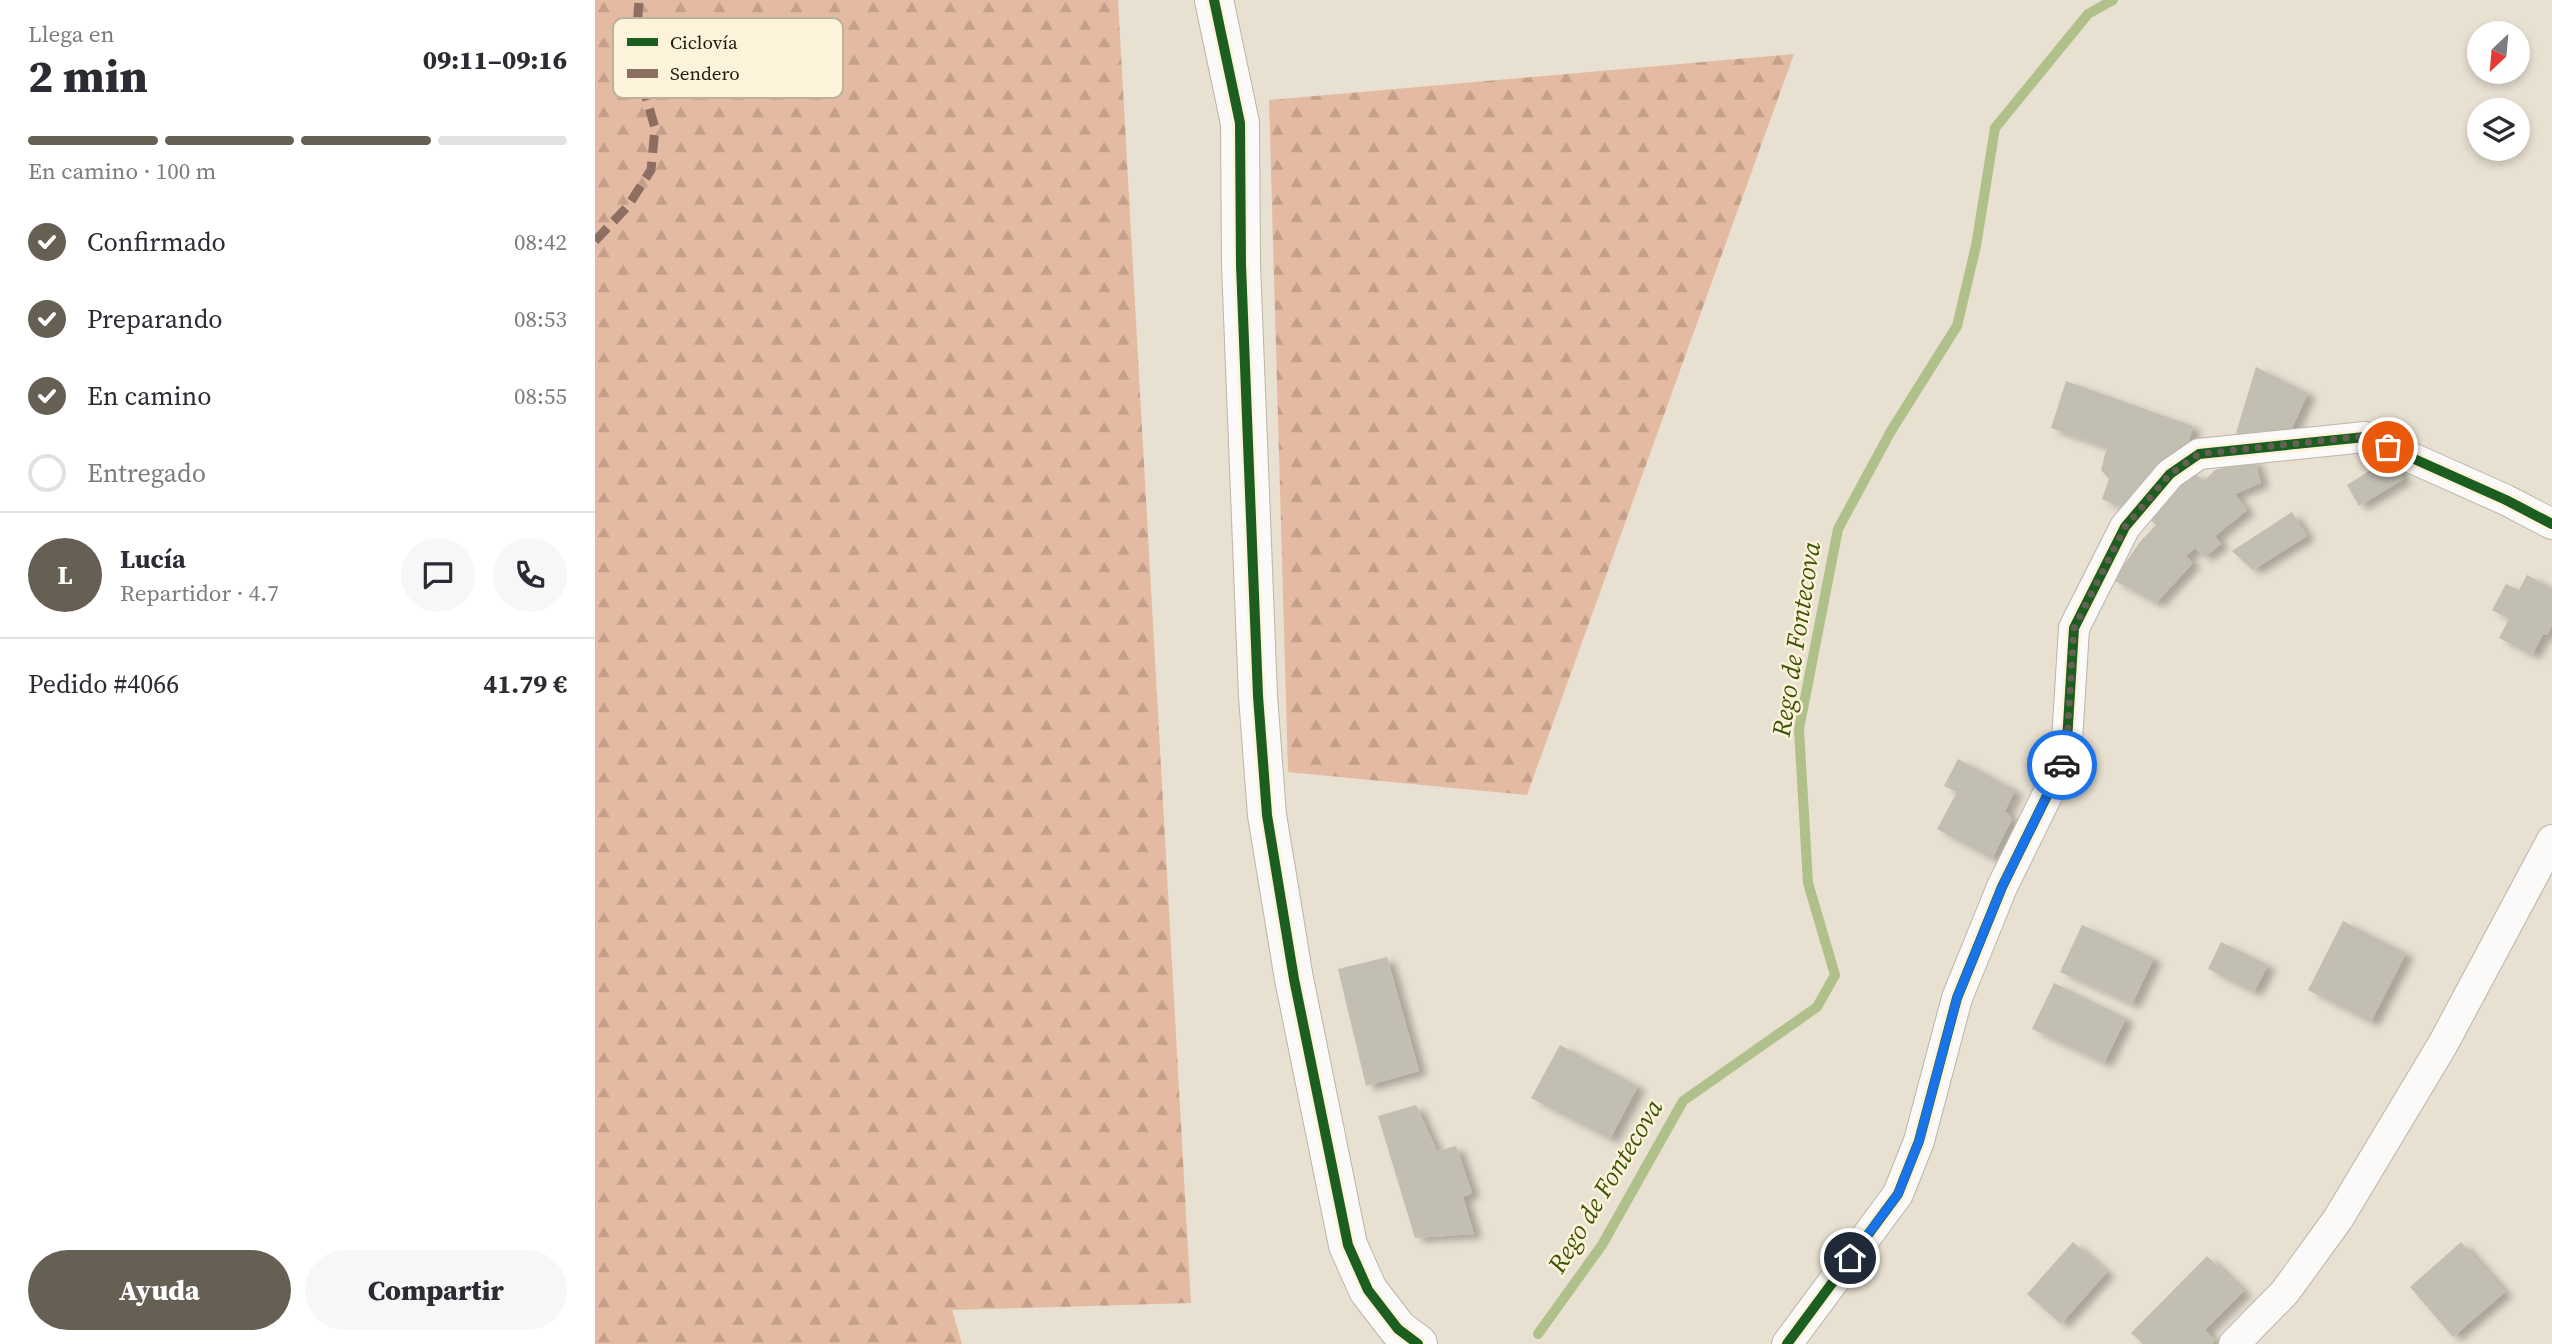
<!DOCTYPE html>
<html lang="es">
<meta charset="utf-8">
<style>
:root{--surface:#fff;--page:#f7f7f7;--text:#2b2b33;--muted:#7c7c81;--line:#e1e1e2;--accent:#666054}
body{margin:0;font-family:"Source Serif 4",serif;background:var(--page);color:var(--text);height:100vh;display:flex;flex-direction:column;font-size:26px;white-space:nowrap}
*{box-sizing:border-box;margin:0}
p{font-size:23px;color:var(--muted)}
.icon{flex:none;width:38px;height:38px;fill:none;stroke:currentColor;stroke-width:2;stroke-linecap:round;stroke-linejoin:round}
.map{position:relative;flex:1;overflow:hidden}
.details{display:flex;flex-direction:column;background:var(--surface);width:595px}
.details>*{flex:none}
.needle{width:46px;rotate:206deg}
.tools{position:absolute;left:1872px;top:21px;display:grid;gap:14px}
.tools a{display:grid;place-items:center;width:63px;height:63px;border-radius:50%;background:var(--surface);box-shadow:0 4px 10px #0003;font-size:35px}
.pin{position:absolute;display:grid;place-items:center;width:60px;height:60px;color:#fff;margin:-30px;border:4px solid #fff;border-radius:50%;box-shadow:0 2px 7px #0007}
.courier{position:absolute;display:grid;place-items:center;width:70px;height:70px;margin:-35px;border:5px solid #1a73e8;border-radius:50%;background:#fff;color:#222;box-shadow:0 2px 9px #0007}
.summary em{font-style:normal;font-weight:800}
.summary div{display:flex;flex-direction:column-reverse}
.summary{display:flex;align-items:center;justify-content:space-between;height:119px;padding:0 28px}
h1{font-size:46px;font-weight:800;line-height:52px}
.bar{display:grid;grid-template-columns:repeat(4,1fr);gap:10px 7px;align-content:center;height:84px;padding:0 28px}
.bar i{height:9px;border-radius:5px;background:var(--line)}
.bar .current{background:var(--accent)}
.bar p{grid-column:span 4}
.line{display:flex;align-items:center;gap:18px;padding:0 28px;border-top:2px solid var(--line)}
.line div{flex:1}
.round{display:grid;place-items:center;flex:none;width:74px;height:74px;border-radius:37px;background:var(--page)}
ol{padding:0 28px;list-style:none}
li{display:flex;align-items:center;gap:21px;height:77px}
li p{margin-inline-start:auto}
li .icon{padding:7px;border-radius:50%;background:var(--accent);color:#fff;stroke-width:4}
li:last-child{color:var(--muted)}
li i{width:38px;height:38px;border:4px solid var(--line);border-radius:50%}
.button{display:flex;gap:14px;margin-top:auto;padding:14px 28px}
.button a{flex:1;height:80px;border-radius:42px;background:var(--accent);color:#fff;font-size:28px;font-weight:800;line-height:80px;text-align:center}
.button a+a{background:var(--page);color:var(--text)}
main{display:flex;flex:1;min-height:0}
.map>svg:first-child{display:block}
.forest{fill:url(#forest-firs)}
.lines{fill:none;stroke-linecap:round;stroke-linejoin:round}
.stream{stroke:#afc08b;stroke-width:10}
.building{fill:#c2beb2;filter:url(#shadow)}
.street-casing{stroke:#bbb5a9;stroke-width:32}
.secondary-casing{stroke:#bbb5a9;stroke-width:40}
.street{stroke:#fcfaf8;stroke-width:30}
.secondary{stroke:#fcfaf8;stroke-width:38}
.quiet{stroke:#8d6e63;stroke-width:9;stroke-dasharray:18 9;stroke-linecap:butt}
.cycleway-casing{stroke:#fdf2da;stroke-width:15}
.cycleway{stroke:#1b5e20;stroke-width:10}
.done{stroke:#666054;stroke-width:7;stroke-dasharray:0 12.6}
.route{stroke:#1a73e8;stroke-width:9}
.labels{text-anchor:middle;stroke-width:5;stroke-linejoin:round;paint-order:stroke}
.water-label{font-size:26px;font-style:italic;fill:#3c5507;stroke:#fdf2da}
.key{fill:#fdf2da;stroke:#bbb29d;stroke-width:2}
.key-label{font-size:19px;fill:#201b10}
</style>
<main>
<section class="details">
<div class="summary"><div><h1>2 min</h1><p>Llega en</p></div><em>09:11–09:16</em></div>
<div class="bar"><i class="current"></i><i class="current"></i><i class="current"></i><i></i><p>En camino · 100 m</p></div>
<ol>
<li><svg class="icon" aria-label="check" viewBox="0 0 24 24"><path d="M5 12l5 5 9-10"/></svg>Confirmado<p>08:42</p></li>
<li><svg class="icon" aria-label="check" viewBox="0 0 24 24"><path d="M5 12l5 5 9-10"/></svg>Preparando<p>08:53</p></li>
<li><svg class="icon" aria-label="check" viewBox="0 0 24 24"><path d="M5 12l5 5 9-10"/></svg>En camino<p>08:55</p></li>
<li><i></i>Entregado</li>
</ol>
<div class="line" style="height:126px"><b class="round" style="background:var(--accent);color:#fff">L</b><div><b>Lucía</b><p>Repartidor · 4.7</p></div><a class="round"><svg class="icon" aria-label="chat" viewBox="0 0 24 24"><path d="M4 5h16v11H9l-5 4z"/></svg></a><a class="round"><svg class="icon" aria-label="phone" viewBox="0 0 24 24"><path d="M5 4h4l2 5-3 2q2 4 5 5l2-3 5 2v4C11 20 4 13 5 4z"/></svg></a></div>
<div class="line" style="height:91px"><div>Pedido #4066</div><b>41.79 €</b></div>
<div class="button"><a>Ayuda</a><a>Compartir</a></div>
</section>
<div class="map">
<svg width="1957" height="1344" viewBox="0 0 1957 1344">
<defs>
<pattern id="forest-firs" width="22" height="20" patternUnits="userSpaceOnUse" patternTransform="scale(1.75)"><rect width="22" height="20" fill="#e5baa2"/><path d="M5 1l3.5 6h-7zM16 11l3.5 6h-7z" fill="#c49f8a"/></pattern>
<filter id="shadow"><feDropShadow dx="8" dy="4.5" stdDeviation="3.5" flood-color="#0004"/></filter>
</defs>
<rect width="100%" height="100%" fill="#e8e0d1"/>
<path class="forest" d="M0,0h523l73,1303 -239,7 10,34h-367z
M1199,54l-267,741 -239,-23 -19,-672z"/>
<g class="lines">
<path class="stream" d="M943,1334l64,-89 81,-144 134,-94 18,-32 -27,-92 -9,-154 39,-200 53,-98 66,-105 19,-80 19,-118 93,-114 25,-14"/>
</g>
<path class="building" d="M1661,367l52,26 -21,46 -16,-8 -4,9 -10,2 -21,-9z
M1471,381l127,45 -8,32 -52,54 -31,-13 7,-20 -8,-9 6,-23 -56,-19z
M1659,459l7,24 -26,11 12,16 -32,26 6,8 -17,13 -9,-9 -9,8 7,7 -37,40 -43,-23 27,-38 16,-17 -11,-11 49,-41 10,8 11,-11z
M1790,461l11,4 8,14 -45,27 -12,-21z
M1697,512l15,24 -54,34 -21,-19z
M1932,575l25,13v38l-5,9 -4,-1 -11,21 -33,-17 10,-19 -17,-9 14,-26 13,6z
M1363,759l57,31 -10,21 7,8 -20,40 -55,-30 20,-37 -13,-6z
M1748,921l63,32 -35,69 -63,-32z
M1487,925l72,33 -22,46 -72,-32z
M1626,942l47,23 -14,27 -46,-23z
M792,957l32,114 -53,15 -28,-117z
M1459,983l72,35 -22,45 -72,-34z
M965,1045l78,41 -28,53 -79,-41z
M821,1105l21,46 19,-5 16,47 -9,4 11,37 -59,4 -37,-122z
M1478,1242l34,30 -46,52 -34,-30z
M1866,1242l44,50 -52,45 -43,-50z
M1612,1256l37,35 -39,39 10,10 -3,4h-69l-12,-11z"/>
<g class="lines">
<g class="street-casing">
<path id="street" d="M1192,1344l111,-150 21,-53 38,-143 45,-111 64,-130 8,-129 51,-101 45,-53 29,-20 166,-17 141,63 46,24
M1639,1344l51,-52 53,-73 105,-175 109,-204"/>
</g>
<g class="secondary-casing">
<path id="secondary" d="M619,0l26,123 1,142 17,431 9,119 27,164 54,266 20,45 30,39 20,15"/>
</g>
<use href="#street" class="street"/>
<use href="#secondary" class="secondary"/>
<path class="quiet" d="M0,241l33,-35 23,-36 4,-42 -20,-69 4,-59"/>
<g class="cycleway-casing">
<path id="cycleway" d="M619,0l26,123 1,142 17,431 9,119 27,164 54,266 20,45 30,39 20,15
M1192,1344l111,-150 21,-53 38,-143 45,-111 64,-130 8,-129 51,-101 45,-53 29,-20 166,-17 141,63 46,24"/>
</g>
<use href="#cycleway" class="cycleway"/>
</g>
<g class="lines">
<path class="done" d="M1467,765l4,-8 8,-129 51,-101 45,-53 29,-20 166,-18 23,11"/>
<path class="route" d="M1255,1258l48,-64 21,-53 38,-143 45,-111 60,-122"/>
</g>
<g class="labels">
<g class="water-label">
<text transform="translate(1201 639) rotate(-81)" y="9">Rego de Fontecova</text>
<text transform="translate(1010 1186) rotate(-59)" y="9">Rego de Fontecova</text>
</g>
</g>
<rect x="18" y="18" width="230" height="80" rx="10" class="key"/>
<rect x="32" y="38" width="31" height="8" fill="#1b5e20"/>
<rect x="32" y="69" width="31" height="9" fill="#8d6e63"/>
<g class="key-label">
<text x="75" y="49">Ciclovía</text>
<text x="75" y="80">Sendero</text>
</g>
</svg>
<div class="tools">
<a><svg class="needle" viewBox="-14 -14 28 28"><path d="M0-13l5 13h-10z" fill="#e53935"/><path d="M0 13l5-13h-10z" fill="#7c7c81"/></svg></a>
<a><svg class="icon" aria-label="layers" viewBox="0 0 24 24"><path d="M12 4l9 5-9 5-9-5zM3 14l9 5 9-5"/></svg></a>
</div>
<div class="pin" style="left:1793px;top:447px;background:#ea580c"><svg class="icon" aria-label="bag" viewBox="0 0 24 24"><path d="M5 8h14l-1 12H6zM9 8a3 3 0 0 1 6 0"/></svg></div>
<div class="pin" style="left:1255px;top:1258px;background:#1f2937"><svg class="icon" aria-label="home" viewBox="0 0 24 24"><path d="M3 11l9-7 9 7M6 9v11h12V9"/></svg></div>
<div class="courier" style="left:1467px;top:765px"><svg class="icon" aria-label="car" viewBox="0 0 24 24"><path d="M5 17H2v-5l4-1 3-4h7l3 4 3 1v5h-3M9 17h6M6 11h13"/><circle cx="7" cy="17" r="2"/><circle cx="17" cy="17" r="2"/></svg></div>
</div>
</main>
